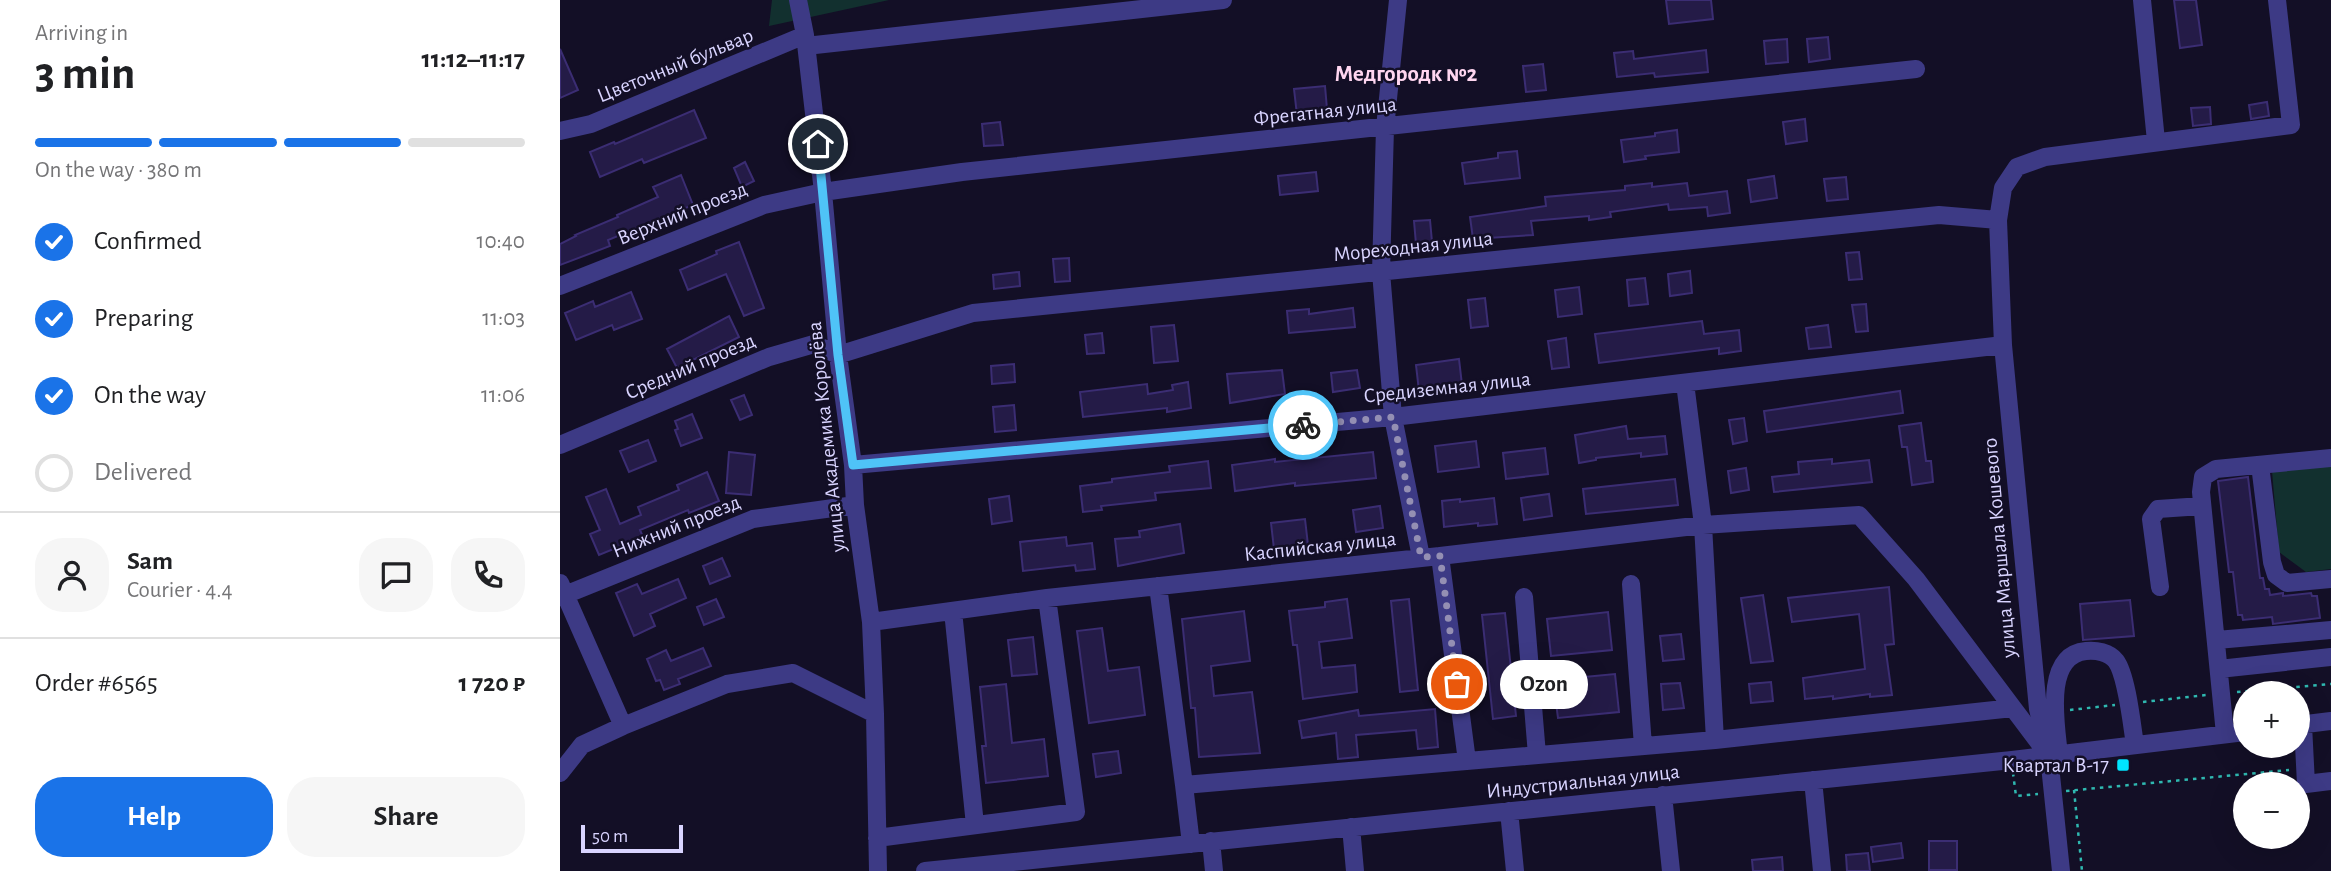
<!DOCTYPE html>
<meta charset="utf-8">
<style>
:root{--surface:#fff;--page:#f6f6f6;--text:#202124;--muted:#757577;--line:#e0e0e0;--accent:#1a73e8}
body{margin:0;font-family:"Alegreya Sans",sans-serif;background:var(--page);color:var(--text);height:100vh;display:flex;flex-direction:column;font-size:26px;white-space:nowrap}
*{box-sizing:border-box;margin:0}
p{font-size:23px;color:var(--muted)}
.icon{flex:none;width:38px;height:38px;fill:none;stroke:currentColor;stroke-width:2;stroke-linecap:round;stroke-linejoin:round}
.map{position:relative;flex:1;overflow:hidden}
.side{display:flex;flex-direction:column;background:var(--surface);width:560px}
.side>*{flex:none}
.tools{position:absolute;left:1673px;top:681px;display:grid;gap:14px}
.tools a{display:grid;place-items:center;width:77px;height:77px;border-radius:50%;background:var(--surface);box-shadow:0 7px 28px #0002;font-size:35px}
.scale{position:absolute;left:21px;bottom:18px;width:102px;box-sizing:border-box;padding-left:7px;border:4px solid #d9d4ff;border-top:0;font-size:19px;line-height:24px;white-space:nowrap;color:#d9d4ff;-webkit-text-stroke:5px #130f26;paint-order:stroke}
.pin{position:absolute;display:grid;place-items:center;width:60px;height:60px;color:#fff;margin:-30px;border:4px solid #fff;border-radius:50%;box-shadow:0 2px 7px #0007}
.courier{position:absolute;display:grid;place-items:center;width:70px;height:70px;margin:-35px;border:5px solid #4fc3f7;border-radius:50%;background:#fff;color:#222;box-shadow:0 2px 9px #0007}
.bubble{position:absolute;height:49px;border-radius:24px;background:var(--surface);box-shadow:0 7px 28px #0002;font-size:23px;font-weight:700;line-height:49px;text-align:center}
.head em{font-style:normal;font-weight:700}
.head div{display:flex;flex-direction:column-reverse}
.head{display:flex;align-items:center;justify-content:space-between;height:119px;padding:0 35px}
h1{font-size:46px;font-weight:700;line-height:52px}
.bar{display:grid;grid-template-columns:repeat(4,1fr);gap:10px 7px;align-content:center;height:84px;padding:0 35px}
.bar i{height:9px;border-radius:5px;background:var(--line)}
.bar .current{background:var(--accent)}
.bar p{grid-column:span 4}
.line{display:flex;align-items:center;gap:18px;padding:0 35px;border-top:2px solid var(--line)}
.line div{flex:1}
.round{display:grid;place-items:center;flex:none;width:74px;height:74px;border-radius:28px;background:var(--page)}
ol{padding:0 35px;list-style:none}
li{display:flex;align-items:center;gap:21px;height:77px}
li p{margin-inline-start:auto}
li .icon{padding:7px;border-radius:50%;background:var(--accent);color:#fff;stroke-width:4}
li:last-child{color:var(--muted)}
li i{width:38px;height:38px;border:4px solid var(--line);border-radius:50%}
.cta{display:flex;gap:14px;margin-top:auto;padding:14px 35px}
.cta a{flex:1;height:80px;border-radius:28px;background:var(--accent);color:#fff;font-size:28px;font-weight:700;line-height:80px;text-align:center}
.cta a+a{background:var(--page);color:var(--text)}
main{display:flex;flex:1;min-height:0}
.map>svg:first-child{display:block}
.green{fill:#12302f}
.building{fill:#241b47;stroke:#3b2d73;stroke-width:2}
.lines{fill:none;stroke-linecap:round;stroke-linejoin:round}
.path{stroke:#2fb8b0;stroke-width:2.5;stroke-dasharray:3.5 5;stroke-linecap:butt}
.minor{stroke:#3d3a85;stroke-width:18}
.done{stroke:#948fb3;stroke-width:7;stroke-dasharray:0 12.6}
.route{stroke:#4fc3f7;stroke-width:9}
.poi-dot{fill:#00e5ff;stroke:#130f26;stroke-width:2.5}
.labels{text-anchor:middle;stroke-width:5;stroke-linejoin:round;paint-order:stroke}
.street-label{font-size:21px;fill:#d9d4ff;stroke:#130f26}
.poi-label{font-size:21px;fill:#d9d4ff;stroke:#130f26;text-anchor:end}
.neighbourhood-label{font-size:23px;font-weight:bold;fill:#ffd6f0;stroke:#130f26}
</style>
<main>
<section class="side">
<div class="head"><div><h1>3 min</h1><p>Arriving in</p></div><em>11:12–11:17</em></div>
<div class="bar"><i class="current"></i><i class="current"></i><i class="current"></i><i></i><p>On the way · 380 m</p></div>
<ol>
<li><svg class="icon" aria-label="check" viewBox="0 0 24 24"><path d="M5 12l5 5 9-10"/></svg>Confirmed<p>10:40</p></li>
<li><svg class="icon" aria-label="check" viewBox="0 0 24 24"><path d="M5 12l5 5 9-10"/></svg>Preparing<p>11:03</p></li>
<li><svg class="icon" aria-label="check" viewBox="0 0 24 24"><path d="M5 12l5 5 9-10"/></svg>On the way<p>11:06</p></li>
<li><i></i>Delivered</li>
</ol>
<div class="line" style="height:126px"><a class="round"><svg class="icon" aria-label="person" viewBox="0 0 24 24"><circle cx="12" cy="8" r="4"/><path d="M4 21q1-7 8-7t8 7"/></svg></a><div><b>Sam</b><p>Courier · 4.4</p></div><a class="round"><svg class="icon" aria-label="chat" viewBox="0 0 24 24"><path d="M4 5h16v11H9l-5 4z"/></svg></a><a class="round"><svg class="icon" aria-label="phone" viewBox="0 0 24 24"><path d="M5 4h4l2 5-3 2q2 4 5 5l2-3 5 2v4C11 20 4 13 5 4z"/></svg></a></div>
<div class="line" style="height:91px"><div>Order #6565</div><b>1 720 ₽</b></div>
<div class="cta"><a>Help</a><a>Share</a></div>
</section>
<div class="map">
<svg width="1771" height="871" viewBox="0 0 1771 871">
<rect width="100%" height="100%" fill="#130f26"/>
<path class="green" d="M212,0h117l-120,26z
M1771,465v104l-25,3 -27,-20 -7,-81z"/>
<path class="building" d="M1106,0h45l2,19 -44,5z
M1614,0h22l6,45 -22,3z
M1268,37l2,22 -21,3 -2,-23z
M1227,39l1,23 -22,2 -2,-23z
M0,49l18,41 -18,8z
M1146,50l2,22 -53,5 -1,-4 -37,4 -3,-24 19,-2 1,8z
M983,64l3,26 -20,2 -3,-26z
M765,86l2,23 -30,6 -3,-26z
M1707,102l2,14 -18,3 -2,-14z
M1650,107l1,17 -18,2 -2,-18z
M134,110l12,28 -62,25 -2,-4 -42,18 -10,-25 24,-10 1,2z
M1245,119l2,22 -21,3 -3,-22z
M440,122l3,23 -19,1 -2,-22z
M1117,130l2,22 -34,4 1,3 -22,3 -3,-22 34,-4v-3z
M957,151l3,27 -55,6 -3,-21 36,-5v-5z
M185,162l9,19 -12,6 -8,-19z
M756,172l2,19 -38,4 -2,-19z
M121,175l12,30 -85,35 2,6 -50,19v-21l16,-8 -1,-1 43,-18 -1,-2 41,-18 -5,-10z
M1214,176l3,22 -26,4 -3,-22z
M1286,177l2,22 -21,2 -3,-22z
M1092,183v4l35,-4 2,13 38,-5 3,22 -22,3 -1,-9 -38,3 -1,-6 -58,8 1,5 -22,3v-4l-58,5 2,14 -60,4 -3,-22 76,-11 -1,-9 80,-7v-4z
M870,220l2,22 -16,2 -2,-23z
M179,242l25,66 -20,8 -18,-42 -38,16 -8,-20 37,-16 -1,-3z
M1299,252l3,27 -13,1 -3,-27z
M509,258l1,23 -15,1 -2,-23z
M1130,271l2,22 -22,3 -2,-22z
M459,272l1,14 -26,3 -1,-14z
M1085,278l3,26 -19,2 -2,-26z
M1019,287l3,27 -24,3 -3,-27z
M71,292l11,27 -28,11 -2,-5 -36,15 -11,-27 28,-12 2,6z
M925,298l3,28 -17,2 -3,-28z
M1306,304l2,27 -12,1 -4,-27z
M793,308l2,19 -66,6 -2,-22 22,-2v5z
M169,316l10,21 -62,31 -10,-19z
M1142,321l2,13 35,-4 2,21 -22,3v-6l-120,15 -4,-29z
M614,325l4,36 -24,2 -3,-36z
M1268,325l3,22 -22,2 -3,-21z
M542,333l2,20 -17,1 -2,-19z
M1006,338l3,29 -17,2 -4,-28z
M899,359l3,26 -43,6 -3,-26z
M454,364l1,18 -23,2 -1,-18z
M722,370l3,24 -55,9 -3,-29z
M797,370l3,18 -27,4 -2,-19z
M628,382l3,26 -24,4v-4l-84,9 -3,-25 67,-8 1,10 25,-4 -1,-5z
M1340,391l3,22 -136,19 -3,-21z
M184,395l8,20 -12,5 -9,-20z
M454,405l2,25 -21,2 -2,-25z
M132,414l10,24 -21,8 -6,-16 3,-1 -3,-8z
M1184,418l3,23 -14,3 -4,-24z
M1361,423l5,38h5l2,21 -21,3 -5,-38h-5l-3,-21z
M1066,426l2,13 37,-3 2,18 -26,3v-4l-45,5v2l-17,3 -4,-28z
M88,440l8,21 -27,11 -9,-21z
M916,441l3,26 -41,5 -3,-26z
M985,448l3,26 -42,5 -3,-26z
M169,452l26,3 -4,40 -25,-2z
M813,452l3,26 -81,8v-3l-60,8 -3,-26 43,-6v3z
M1272,459v5l37,-4 3,22 -98,10 -2,-15 27,-3 -1,-12z
M648,461l3,27 -56,5 1,7 -55,6 1,4 -19,2 -3,-26 32,-4v-3l58,-7 -1,-6z
M1186,468l3,22 -18,3 -3,-22z
M147,472l12,29 -30,12 -1,-3 -48,20 3,7 -44,18 -9,-21 10,-4 -14,-33 20,-8 14,35 21,-9 -3,-8 41,-17 -2,-5z
M1688,477l12,101h3l2,11h4l1,6 13,-2v3l28,-3 1,3h5l3,22 -47,6 -1,-7 -29,3 -1,-5h-4l-5,-43h-4l-11,-91z
M1115,479l3,26 -92,9 -3,-25z
M989,494l3,22 -28,4 -3,-22z
M449,496l3,25 -20,3 -3,-25z
M934,498l3,26 -19,2v-3l-34,4 -2,-26 18,-2v3z
M820,506l3,22 -27,4 -3,-22z
M745,519l3,26 -34,4 -3,-26z
M620,524l4,29 -66,13 -3,-27 25,-2 -1,-6z
M506,537l1,9 25,-3 3,26 -19,2 -1,-6 -52,6 -3,-29z
M162,558l8,18 -20,8 -7,-18z
M118,579l8,19 -36,16 5,12 -21,10 -18,-43 21,-9 5,10z
M1329,587l5,57 -9,1 7,50 -22,2v-3l-37,5v-3l-28,3 -2,-21 62,-9 -6,-55 -67,8 -4,-24z
M1203,595l10,66 -22,2 -10,-65z
M156,599l8,18 -20,8 -7,-18z
M787,599l5,39 -33,4 3,26 33,-3 2,27 -54,7 -6,-54h-4l-4,-34 36,-4v-5z
M849,599l9,91 -18,2 -9,-91z
M1570,600l4,36 -51,4 -3,-36z
M684,611l6,50 -39,5 3,30 38,-4 8,61 -61,4 -4,-49h-4l-9,-89z
M1048,612l4,38 -61,6 -4,-37z
M945,613l11,103 -23,3 -11,-104z
M542,628l6,43 31,-4 6,48 -56,8 -12,-92z
M1121,634l3,25 -21,2 -3,-25z
M473,637l4,37 -25,2 -4,-36z
M143,648l8,18 -33,13 2,5 -16,6 -4,-10 -4,1 -9,-22 19,-9 5,11z
M1055,674l4,38 -61,6 -5,-38z
M1211,682l2,19 -22,2 -2,-19z
M1120,683l4,25 -21,2 -2,-26z
M446,684l6,59 32,-4 4,37 -62,7 -4,-37h4l-6,-59z
M875,709l3,38 -20,2 -2,-19 -60,5 2,22 -20,2 -2,-26 -34,5 -3,-17 59,-11 1,6z
M558,751l3,22 -25,4 -3,-23z
M1369,841h28v29h-28z
M1341,843l2,15 -30,4 -2,-15z
M1308,853l2,18h-23l-1,-16z
M1222,857l1,14h-30l-1,-11z"/>
<g class="lines">
<path class="path" d="M1677,692l94,-8
M1583,702l63,-7
M1510,710l45,-5
M1453,773l3,23 22,-2
M1514,790l8,81
M1506,791l223,-21"/>
<path class="minor" d="M238,0l7,35 18,157 15,163 15,110 2,40 16,117 4,92 3,157
M838,0l-13,128 -4,144 12,145 28,140
M1582,0l14,141
M246,46l417,-46
M0,131l31,-7 214,-89
M0,286l204,-81 59,-13 139,-20 954,-103
M1125,383l18,142 12,215 298,-32
M0,445l209,-88 45,-13 24,11 135,-42 966,-98 59,5
M293,465l540,-48 610,-72
M1700,465l12,97 4,13 11,8 44,-4
M880,556l27,205
M0,583l63,143
M1071,584l12,162
M598,586l26,199
M1600,587l-9,-68 7,-10 44,-3
M0,597l193,-78 102,-14
M964,597l13,158
M393,611l22,214
M311,622l176,-24 393,-42 263,-31 156,-10 57,64 133,177
M1657,640l114,-10
M1659,669l112,-12
M1738,725l33,-4
M1743,725l3,59 25,-3
M1665,734l-24,-242 2,-15 13,-8 115,-11
M1499,755c-3,-30 -16,-100 27,-104 10,-1 23,1 30,10 11,15 16,65 19,84
M0,773l22,-28 41,-19 104,-42 66,-11 82,41
M1253,780l9,91
M1103,795l8,76
M949,811l6,60
M791,827l4,44
M317,838l199,-26 -29,-214
M651,841l3,30
M631,844l-7,-59 531,-45
M365,871l1087,-111 233,-28
M1501,871l-12,-115 -11,-47 -35,-364 -5,-125 5,-32 14,-21 28,-10 246,-32 -14,-125"/>
</g>
<g class="lines">
<path class="done" d="M743,425l90,-8 28,140 19,-1 17,128"/>
<path class="route" d="M258,144l20,211 15,110 450,-40"/>
</g>
<rect class="poi-dot" x="1556" y="758" width="14" height="14" rx="3.5"/>
<g class="labels">
<g class="street-label">
<text transform="translate(115 65) rotate(-22)" y="7">Цветочный бульвар</text>
<text transform="translate(765 111) rotate(-6)" y="7">Фрегатная улица</text>
<text transform="translate(122 213) rotate(-22)" y="7">Верхний проезд</text>
<text transform="translate(853 246) rotate(-6)" y="7">Мореходная улица</text>
<text transform="translate(130 366) rotate(-23)" y="7">Средний проезд</text>
<text transform="translate(887 387) rotate(-6)" y="7">Средиземная улица</text>
<text transform="translate(266 437) rotate(-96)" y="7">улица Академика Королёва</text>
<text transform="translate(116 526) rotate(-22)" y="7">Нижний проезд</text>
<text transform="translate(760 546) rotate(-6)" y="7">Каспийская улица</text>
<text transform="translate(1439 548) rotate(-95)" y="7">улица Маршала Кошевого</text>
<text transform="translate(1023 781) rotate(-6)" y="7">Индустриальная улица</text>
</g>
<g class="poi-label">
<text x="1549" y="772">Квартал В-17</text>
</g>
<g class="neighbourhood-label">
<text x="846" y="81">Медгородк №2</text>
</g>
</g>
</svg>
<div class="tools">
<a>+</a>
<a>−</a>
</div>
<div class="scale">50 m</div>
<div class="pin" style="left:897px;top:684px;background:#ea580c"><svg class="icon" aria-label="bag" viewBox="0 0 24 24"><path d="M5 8h14l-1 12H6zM9 8a3 3 0 0 1 6 0"/></svg></div>
<div class="pin" style="left:258px;top:144px;background:#1f2937"><svg class="icon" aria-label="home" viewBox="0 0 24 24"><path d="M3 11l9-7 9 7M6 9v11h12V9"/></svg></div>
<div class="courier" style="left:743px;top:425px"><svg class="icon" aria-label="bike" viewBox="0 0 24 24"><circle cx="6" cy="16" r="4"/><circle cx="18" cy="16" r="4"/><path d="M6 16l4-8h5l3 8M10 8l3 8H6M13 5h3"/></svg></div>
<div class="bubble" style="left:940px;top:660px;width:88px">Ozon</div>
</div>
</main>
